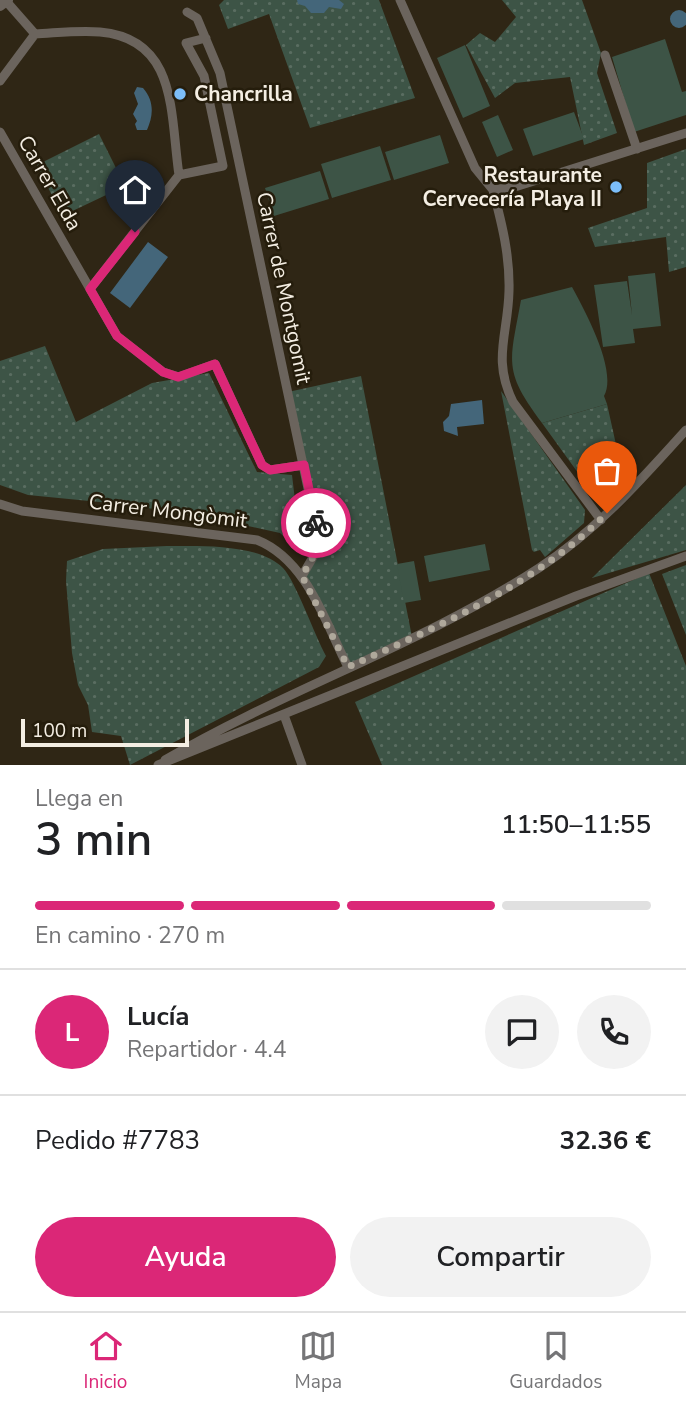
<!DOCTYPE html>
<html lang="es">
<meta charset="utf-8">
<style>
:root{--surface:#fff;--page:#f2f2f2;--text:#202124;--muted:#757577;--line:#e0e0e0;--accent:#db2777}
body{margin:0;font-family:"Nunito Sans",sans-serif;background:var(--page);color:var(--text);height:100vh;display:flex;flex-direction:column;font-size:26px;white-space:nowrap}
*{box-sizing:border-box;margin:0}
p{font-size:23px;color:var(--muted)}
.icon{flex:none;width:38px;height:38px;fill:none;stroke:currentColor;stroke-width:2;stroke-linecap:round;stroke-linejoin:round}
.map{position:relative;height:765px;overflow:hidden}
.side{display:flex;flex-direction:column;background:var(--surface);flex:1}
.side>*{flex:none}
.scale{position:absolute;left:21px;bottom:18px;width:168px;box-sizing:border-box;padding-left:7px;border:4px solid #f4eee3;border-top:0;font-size:19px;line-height:24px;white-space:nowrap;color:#f4eee3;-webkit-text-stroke:5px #251d0c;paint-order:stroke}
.pin{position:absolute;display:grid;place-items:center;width:60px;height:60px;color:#fff;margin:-72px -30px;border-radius:50% 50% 50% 0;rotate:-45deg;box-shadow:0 0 7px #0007}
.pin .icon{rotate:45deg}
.courier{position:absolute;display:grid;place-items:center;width:70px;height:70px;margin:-35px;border:5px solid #db2777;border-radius:50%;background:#fff;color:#222;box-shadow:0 2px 9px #0007}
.head em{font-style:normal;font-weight:600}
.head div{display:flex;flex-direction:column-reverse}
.head{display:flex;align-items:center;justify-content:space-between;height:119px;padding:0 35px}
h1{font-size:46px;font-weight:600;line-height:52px}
.bar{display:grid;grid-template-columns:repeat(4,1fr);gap:10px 7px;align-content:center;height:84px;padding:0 35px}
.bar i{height:9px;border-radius:5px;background:var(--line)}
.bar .selected{background:var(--accent)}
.bar p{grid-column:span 4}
.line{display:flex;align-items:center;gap:18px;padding:0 35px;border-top:2px solid var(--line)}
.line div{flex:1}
.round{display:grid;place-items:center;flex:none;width:74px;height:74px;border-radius:37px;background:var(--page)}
.primary-button{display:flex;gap:14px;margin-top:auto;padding:14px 35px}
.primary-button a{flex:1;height:80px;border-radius:42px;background:var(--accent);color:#fff;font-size:28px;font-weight:600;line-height:80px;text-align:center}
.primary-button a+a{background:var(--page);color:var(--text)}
.tab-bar{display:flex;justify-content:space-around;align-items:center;height:98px;border-top:2px solid var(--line);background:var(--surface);font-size:19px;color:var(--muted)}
.tab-bar a{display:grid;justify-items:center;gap:4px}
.tab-bar .selected{color:var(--accent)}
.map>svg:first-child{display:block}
.green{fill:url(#green-dots)}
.pitch{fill:#3d5446}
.water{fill:#44667a}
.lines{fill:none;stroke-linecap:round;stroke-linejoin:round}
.minor{stroke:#6b645d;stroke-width:9}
.tertiary{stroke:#6b645d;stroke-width:10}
.done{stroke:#afa89b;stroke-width:7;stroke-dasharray:0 12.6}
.route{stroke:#db2777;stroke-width:9}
.poi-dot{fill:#7cbef9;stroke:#251d0c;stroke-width:2.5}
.labels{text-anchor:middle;stroke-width:5;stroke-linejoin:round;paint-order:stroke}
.poi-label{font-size:21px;font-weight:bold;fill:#f4eee3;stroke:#251d0c;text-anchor:start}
.street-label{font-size:21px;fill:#f4eee3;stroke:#251d0c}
</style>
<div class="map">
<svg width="686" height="765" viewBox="0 0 686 765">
<defs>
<pattern id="green-dots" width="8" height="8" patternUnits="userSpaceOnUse" patternTransform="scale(1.75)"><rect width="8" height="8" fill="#3d5446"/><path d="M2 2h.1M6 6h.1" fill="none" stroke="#5a6d61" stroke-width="1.8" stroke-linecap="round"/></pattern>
</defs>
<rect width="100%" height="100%" fill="#2f2615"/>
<path class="green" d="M224,0h155l36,98 -105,30 -41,-114 -41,15 -9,-24z
M502,0h80l19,53 -4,20 20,60 -33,12 -14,-68 -55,6 -20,15 -29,-53 14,-12 15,9 21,-25z
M99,134l26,52 -63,30 -25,-51z
M686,149v118l-17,5 -3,-35 -71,10 -7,-19 59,-20v-45z
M45,346l31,76 76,-39 57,-10 48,99 35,3 9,76 -21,-18 -50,-11 -100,-17 -102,-10 -28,-10v-124z
M361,376l51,261 -64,30 -46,-91 18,-31 -32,-153z
M501,391l84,119 -1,13 -39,34 -5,-7 -6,2 -2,-2z
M607,404l20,90 -20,19 -65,-90z
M686,485v65l-94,28z
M167,546c32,0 91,-3 116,22 12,12 32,68 43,88l-7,11 -189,98 -9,-29 -29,-4 -4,-27 -10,-20 -6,-32 -6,-72 1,-20 36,-12z
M686,565v70l-24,-61z
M649,573l37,93v99h-304l-27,-63z"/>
<path class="pitch" d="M665,39l17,53 4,-1v24l-52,17 -22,-75z
M465,45l25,61 -27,12 -26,-60z
M574,112l10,27 -51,17 -10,-27z
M498,115l15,35 -16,7 -15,-35z
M440,135l9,28 -55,17 -9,-28z
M380,146l11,34 -59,18 -11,-34z
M320,171l9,28 -55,17 -9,-28z
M655,273l6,53 -28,3 2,14 -32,4 -9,-62 33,-4 5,34 -4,-39z
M572,287c13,24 46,84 32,109l3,8 -65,19c-40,-53 -32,-61 -21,-123z
M485,544l5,26 -61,12 -5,-26z
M414,561l7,39 -17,3 -7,-39z"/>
<path class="water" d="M297,0h42l5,4 -3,5 -12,-2 -5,6h-13l-6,-7 -7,-2z
M670 19a9 9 0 1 1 18 0a9 9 0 1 1-18 0Z
M137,87l6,1c12,14 10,28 4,42h-10l-2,-6 2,-3 -4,-7 5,-10 -4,-11z
M148,242l20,15 -38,51 -20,-15z
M482,400l2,24 -27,3 1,9 -14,-5 -1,-9 6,-6 2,-12z"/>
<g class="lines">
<path class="minor" d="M400,0l75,168 18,22
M187,12l10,6 23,55 100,472 -18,31
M35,34c21,-1 44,-4 65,-2 78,7 70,82 79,143l-89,114
M605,55l32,94
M0,81l35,-47 -29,-33
M0,132l117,204 46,36 16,5 36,-13 47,101 8,5 34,-5
M179,175l44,-9 -19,-90 -18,-33 20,-5
M493,190c9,34 17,66 16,101 -1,44 -17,68 4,111l88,118
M493,190l25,-4 168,-53
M0,504l22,7 235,29c50,20 68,82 91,127
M284,715l18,50
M165,760c121,-71 256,-115 374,-192 57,-37 102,-88 147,-138
M158,765l418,-169 110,-40"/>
<path class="tertiary" d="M0,6l8,-6"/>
</g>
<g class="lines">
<path class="done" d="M316,523l4,22 -18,31 46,91c89,-40 189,-83 259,-154"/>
<path class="route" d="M135,232l-45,57 27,47 46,36 15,5 37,-13 47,101 8,5 34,-5 12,58"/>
</g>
<g class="poi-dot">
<circle cx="180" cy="94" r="7"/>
<circle cx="616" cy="187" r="7"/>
</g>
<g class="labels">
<g class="poi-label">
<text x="194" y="101">Chancrilla</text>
<text x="602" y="182" text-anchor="end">Restaurante<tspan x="602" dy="24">Cervecería Playa II</tspan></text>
</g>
<g class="street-label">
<text transform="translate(50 183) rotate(60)" y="7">Carrer Elda</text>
<text transform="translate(284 288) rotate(78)" y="7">Carrer de Montgomit</text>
<text transform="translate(168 511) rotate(7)" y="7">Carrer Mongòmit</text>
</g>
</g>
</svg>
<div class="scale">100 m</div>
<div class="pin" style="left:607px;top:513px;background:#ea580c"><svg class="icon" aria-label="bag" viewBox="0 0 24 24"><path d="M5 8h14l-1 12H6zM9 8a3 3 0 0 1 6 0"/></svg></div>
<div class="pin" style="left:135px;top:232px;background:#1f2937"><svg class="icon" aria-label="home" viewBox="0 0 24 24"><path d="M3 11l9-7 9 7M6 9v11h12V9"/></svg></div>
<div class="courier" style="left:316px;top:523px"><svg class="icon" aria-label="bike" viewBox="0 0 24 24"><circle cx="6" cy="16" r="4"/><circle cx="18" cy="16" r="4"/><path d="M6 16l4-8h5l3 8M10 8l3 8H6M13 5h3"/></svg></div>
</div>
<section class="side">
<div class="head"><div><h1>3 min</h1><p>Llega en</p></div><em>11:50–11:55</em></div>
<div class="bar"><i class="selected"></i><i class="selected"></i><i class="selected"></i><i></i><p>En camino · 270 m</p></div>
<div class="line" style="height:126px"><b class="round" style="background:var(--accent);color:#fff">L</b><div><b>Lucía</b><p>Repartidor · 4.4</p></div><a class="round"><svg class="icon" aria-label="chat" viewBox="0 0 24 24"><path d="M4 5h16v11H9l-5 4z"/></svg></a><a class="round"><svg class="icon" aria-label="phone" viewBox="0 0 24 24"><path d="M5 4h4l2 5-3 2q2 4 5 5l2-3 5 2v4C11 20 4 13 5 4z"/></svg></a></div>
<div class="line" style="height:91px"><div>Pedido #7783</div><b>32.36 €</b></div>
<div class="primary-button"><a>Ayuda</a><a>Compartir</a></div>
</section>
<nav class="tab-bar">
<a class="selected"><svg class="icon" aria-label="home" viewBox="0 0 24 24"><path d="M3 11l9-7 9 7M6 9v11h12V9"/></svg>Inicio</a>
<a><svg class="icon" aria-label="map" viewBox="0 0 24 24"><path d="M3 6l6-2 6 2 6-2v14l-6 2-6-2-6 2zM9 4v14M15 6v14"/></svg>Mapa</a>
<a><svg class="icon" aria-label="saved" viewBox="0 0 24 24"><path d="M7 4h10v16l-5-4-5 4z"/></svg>Guardados</a>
</nav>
